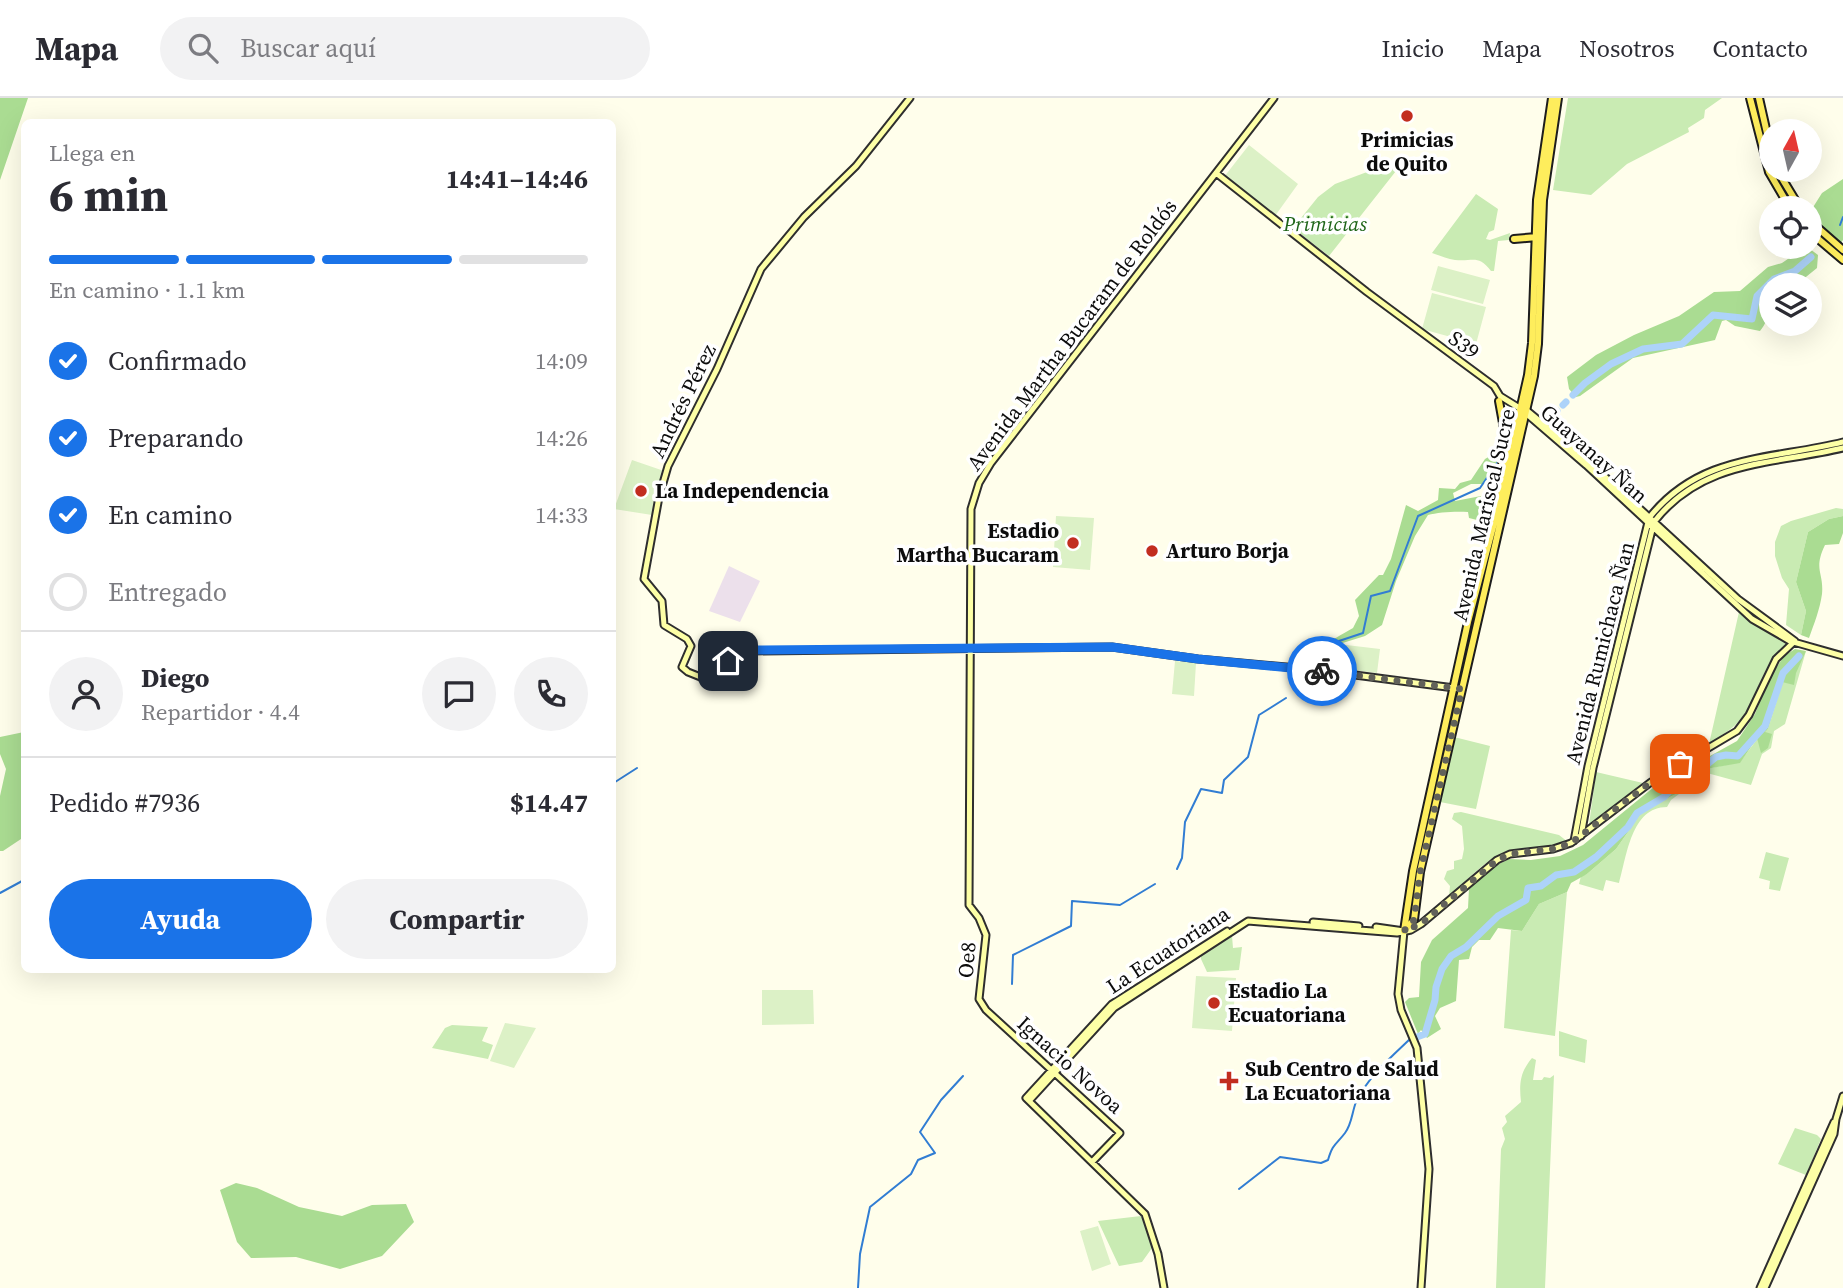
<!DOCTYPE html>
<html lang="es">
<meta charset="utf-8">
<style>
:root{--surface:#fff;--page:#f2f2f3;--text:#2b2b33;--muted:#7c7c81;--line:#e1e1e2;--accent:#1a73e8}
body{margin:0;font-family:"Source Serif 4",serif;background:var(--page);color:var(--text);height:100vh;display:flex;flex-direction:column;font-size:26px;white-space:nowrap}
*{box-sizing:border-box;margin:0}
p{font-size:23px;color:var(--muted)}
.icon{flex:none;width:38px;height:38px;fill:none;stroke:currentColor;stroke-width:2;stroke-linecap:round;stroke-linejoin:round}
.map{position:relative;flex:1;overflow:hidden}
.side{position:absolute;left:21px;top:21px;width:595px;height:854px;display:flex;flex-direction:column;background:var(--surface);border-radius:10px;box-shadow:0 7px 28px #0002}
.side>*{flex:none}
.needle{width:46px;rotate:8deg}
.controls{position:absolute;left:1759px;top:21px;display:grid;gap:14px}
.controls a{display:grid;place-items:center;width:63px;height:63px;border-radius:50%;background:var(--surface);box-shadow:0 7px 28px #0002;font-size:35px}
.pin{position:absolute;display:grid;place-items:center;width:60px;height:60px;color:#fff;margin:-30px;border-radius:14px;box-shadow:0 4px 10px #0006}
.courier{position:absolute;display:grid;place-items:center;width:70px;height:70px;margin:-35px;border:5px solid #1a73e8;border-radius:50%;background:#fff;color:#222;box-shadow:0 2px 9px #0007}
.headline em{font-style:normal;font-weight:700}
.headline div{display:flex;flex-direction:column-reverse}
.headline{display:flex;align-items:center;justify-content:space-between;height:119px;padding:0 28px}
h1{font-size:46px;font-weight:700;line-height:52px}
.bar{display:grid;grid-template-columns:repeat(4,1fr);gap:10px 7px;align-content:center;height:84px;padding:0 28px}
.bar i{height:9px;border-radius:5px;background:var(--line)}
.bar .current{background:var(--accent)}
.bar p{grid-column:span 4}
.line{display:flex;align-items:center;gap:18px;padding:0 28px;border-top:2px solid var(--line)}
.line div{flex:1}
.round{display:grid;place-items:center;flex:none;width:74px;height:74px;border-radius:37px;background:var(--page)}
ol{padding:0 28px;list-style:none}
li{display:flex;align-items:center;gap:21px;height:77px}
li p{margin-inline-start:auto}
li .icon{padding:7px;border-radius:50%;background:var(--accent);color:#fff;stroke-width:4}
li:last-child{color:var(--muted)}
li i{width:38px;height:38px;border:4px solid var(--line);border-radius:50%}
.button{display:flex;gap:14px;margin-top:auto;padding:14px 28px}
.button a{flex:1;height:80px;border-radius:42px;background:var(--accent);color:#fff;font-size:28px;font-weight:700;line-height:80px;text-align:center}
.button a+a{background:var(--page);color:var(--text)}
header{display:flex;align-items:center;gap:42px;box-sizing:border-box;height:98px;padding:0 35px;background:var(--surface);border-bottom:2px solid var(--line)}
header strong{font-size:33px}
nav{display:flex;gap:38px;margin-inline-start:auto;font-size:24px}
.search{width:490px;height:63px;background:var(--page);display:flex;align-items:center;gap:18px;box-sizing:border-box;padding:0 24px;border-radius:38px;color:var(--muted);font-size:26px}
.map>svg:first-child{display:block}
.industrial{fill:#ece0eb}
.green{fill:#c9ebb3}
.forest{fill:#aadc92}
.pitch{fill:#dcf1c6}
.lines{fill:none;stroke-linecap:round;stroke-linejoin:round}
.stream{stroke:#317dd3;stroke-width:2}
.river{stroke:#add3f9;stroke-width:7}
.secondary-casing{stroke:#2e2e2e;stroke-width:9}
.primary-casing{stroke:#1d1d1d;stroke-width:10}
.secondary{stroke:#fdffa6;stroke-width:5}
.primary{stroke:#feed5c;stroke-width:6}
.done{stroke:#61615a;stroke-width:7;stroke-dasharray:0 12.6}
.route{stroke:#1a73e8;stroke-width:9}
.poi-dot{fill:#c22d1f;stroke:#fff;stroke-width:2.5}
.labels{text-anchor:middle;stroke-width:7;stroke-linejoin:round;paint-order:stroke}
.poi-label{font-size:21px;font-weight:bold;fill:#0c0c0c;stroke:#fff;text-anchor:start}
.park-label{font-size:21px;font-style:italic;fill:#20661a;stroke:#fff}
.street-label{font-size:21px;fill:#0c0c0c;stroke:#fff}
</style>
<header>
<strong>Mapa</strong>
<div class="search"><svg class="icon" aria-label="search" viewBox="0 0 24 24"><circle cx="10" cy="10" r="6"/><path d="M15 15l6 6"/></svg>Buscar aquí</div>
<nav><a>Inicio</a><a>Mapa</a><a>Nosotros</a><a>Contacto</a></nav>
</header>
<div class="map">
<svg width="1843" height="1190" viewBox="0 0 1843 1190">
<rect width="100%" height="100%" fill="#fffeeb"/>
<path class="industrial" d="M729,468l31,15 -20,41 -31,-11z"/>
<path class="green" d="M1568,0h154l-17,12 -1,8 -16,10 1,4 -62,32 -36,31 -38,-5z
M1407,59l-78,99 -36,-28 25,-31 17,-13z
M1476,96l22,15 -4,21 -5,2 -3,7 4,1 20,-7 -1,7 -11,1 -4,30h-3c-13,-17 -18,-9 -36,-11 -8,-1 -16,-5 -23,-7z
M1836,410l7,1v7l-14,3 -21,13 -12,50 10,29 -5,24 -15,-10 3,-36 -7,-11 -7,-22v-14l6,-16 10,-5z
M1739,514l49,32c-28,20 -28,51 -47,75 -8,10 -21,17 -32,25z
M1806,553l-21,73 -11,7 -3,17 -9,6 -11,31 -44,-12 -36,27 -4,7c-36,0 -40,49 -48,76l-13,-3 -3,11 -24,-7 2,-8 6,-2 29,-25 24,-34 12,-9 24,-12 8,-10 11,-3 11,-12 34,-7 18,-24 10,-9 17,-55z
M1454,639l36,9 -14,63 -36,-7z
M1596,674l47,11 -54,42z
M1461,714l98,23 9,7c-19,6 -37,6 -56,9 -25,5 -45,30 -63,46l1,-11 -6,-7 3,-8 7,-2v-8l8,-2 2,-10 -2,-23 -10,-7 2,-6z
M1766,754l23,6 -9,33 -11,-2 1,-8 -11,-3z
M1567,794l-12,144 -51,-8 7,-98 11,1 17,-27z
M1232,838l1,12 9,-1 -3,23 -32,2 -6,-13v-4z
M452,927l36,2 -6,14 11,4 -5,14 -56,-11 13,-20z
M1559,933l28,9 -2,23 -26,-7z
M1532,960l4,2 -3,20h9l2,-3 6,1 4,-3 -9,213h-49l5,-139 4,-10 -3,-11 5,-6 -2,-6 16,-14c-2,-18 -1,-30 11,-44z
M1795,1030l22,7 4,4 -15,36 -28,-11z
M1141,1118l9,19 2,13 -10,14 -23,4 -21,-45z"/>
<path class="forest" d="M0,0h28l-28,82z
M1843,81v61l-2,3 -31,-27v-4l12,-19z
M1810,151l8,6 -1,13 -21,17h-25c0,15 -1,35 -11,46l-25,-5 -9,-6 -4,1 -7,19 -82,18 -53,38 -4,1 -7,-8 -2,-12 29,-22 38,-20 45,-19 35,-24 26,-1 28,-24 14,-4 16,-11z
M1495,355h6l-2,11 -14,20h-14l-18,9 2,8 26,-5v12l-4,12 -8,-2 -1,-6c-11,-1 -30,0 -40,3l-13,21 -19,45 -14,44 -17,11 -32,10 -10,12 -5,-6 2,-7c8,-1 23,-12 33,-17l6,-12 -4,-16 24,-25h4l8,-16 15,-54 12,6 20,-11 1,-12 16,1 5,-6 11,-3 14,-21z
M1843,418v17l-4,11 -14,1c-12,25 -1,27 -3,49 -2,15 -8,30 -13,44l-8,-3 5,-24 -10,-29 12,-50 21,-13z
M1795,551l11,2 -10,22 -2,12 -12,-3 -14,47 -3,3 7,2 -4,14 -7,5 -4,-15 -17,25 -34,6 -11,12 -11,3 -8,10 -24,12 -12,9 -24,34 -29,25 -16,9 -4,9 -28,12 -17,27 -24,-3 -8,12h-11l-7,7 -3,12 -10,1 -3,41 -16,7 -5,8 6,13 -14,9 -6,-8 -3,4 -13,-32 4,-4 10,-1 2,-35 11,-22 36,-32 1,-20 20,-19 20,-10 22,1 29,-4 23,-11 71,-58 83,-46 18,-27 14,-35 15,-23z
M24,634v105l-21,14h-3v-55l6,-27 -6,-15v-17z
M236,1085l21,5 42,19 43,9 30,-11 34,-1 8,18 -32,34 -42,13 -44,-12 -45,1 -14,-16 -17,-52z"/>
<path class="pitch" d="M1249,47l49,39 -23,32 -51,-39z
M1438,168l52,14 -7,24 -52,-14z
M1432,195l54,14 -10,37 -54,-15z
M632,362l35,12 -15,43 -38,-6z
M1056,418l38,2 -4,52 -37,-3z
M1338,546l42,5 -3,24 -42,-5z
M1175,563l21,2 -2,33 -22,-2z
M1196,878l40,2 -4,53 -40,-3z
M762,892h51l1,34 -52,1z
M505,925l31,5 -22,40 -24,-7z
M1098,1128l13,38 -19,7 -12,-40z"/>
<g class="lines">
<path class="stream" d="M1840,127l3,-8
M1320,562l7,-15 36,-12 8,-37 19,-5 28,-75 62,-28 17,-25
M612,686l25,-16
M1177,771l5,-11 3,-36 16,-33 21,4 2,-13 24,-23 11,-42 27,-17
M0,795l24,-13
M1012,886l1,-29 58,-29 1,-25 48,4 35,-21
M1239,1091l41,-32 41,6 7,-3c5,-17 8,-15 17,-27 7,-9 7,-21 11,-31 12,-25 34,-44 54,-63
M858,1190l2,-34 10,-47 41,-33 7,-14 17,-7 -15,-21 21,-32 22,-24"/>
<path class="river" d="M1573,297l12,-12 26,-19 32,-15 39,-5 31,-29 39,4 5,-23 17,-17 21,-8 16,-14
M1563,307l3,-3
M1553,317l4,-4
M1417,939l8,-3 10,-34 1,-13 6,-18 9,-13 15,-9 32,-31 28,-16 2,-12 13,-2 15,-11 18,-3 22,-15 32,-30 9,-14 27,-16 15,-16 14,-5 23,-19 10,-2 12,1 27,-30 18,-53 16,-17"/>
<g class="secondary-casing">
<path id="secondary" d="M910,0l-54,68 -52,51 -43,52 -44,100 -49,97 -9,31 -15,82 18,22 2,24 23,14 4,7 -9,21 6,5 15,6 25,-17 23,-10 361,-4 86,12 111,10 153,20
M1216,75l151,119 127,94 6,10 21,13 65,56 166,154 38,22 53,15
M1525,311l63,52 150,138 57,42
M1581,738l12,-68 61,-246c49,-63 119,-57 189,-74
M1574,743l14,-75 61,-248c51,-65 122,-58 194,-76
M1313,824l46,4
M1376,829l28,4
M1404,833l-6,63 3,16 16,38 12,121 -8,119
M1029,1003l85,-93 134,-87 149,12 14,-3 10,-6 76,-64 13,-6 43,-5 18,-6 80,-61 86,-51 12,-16 27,-56 19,-18
M1092,1064l28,-29 -134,-123 -7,-11 7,-64 -7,-17 -10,-13 2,-396 8,-26 12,-20 283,-365
M1164,1190l-6,-34 -13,-40 -119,-116 86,-94 115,-73
M1760,1190l74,-166
M1765,1190l69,-154 2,-15 7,-23"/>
</g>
<g class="primary-casing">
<path id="primary" d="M1750,0l19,74 21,36
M1759,0l12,53
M1777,72l23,38
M1810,123l33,29
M1810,134l33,28
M1514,141l23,-2
M1499,303l6,33 -5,51
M1404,833l10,-11 6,-48 114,-496 4,-32 5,-144 15,-102
M1404,833l9,-60 55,-249 29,-110 31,-137 4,-32 5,-143 15,-102"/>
</g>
<use href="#secondary" class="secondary"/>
<use href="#primary" class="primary"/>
</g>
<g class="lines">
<path class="done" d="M1322,573l140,18 -42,184 -6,47 -10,11 17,-7 76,-64 13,-6 43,-5 18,-6 80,-61 29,-18"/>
<path class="route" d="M728,563l23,-11 361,-3 86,12 124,12"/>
</g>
<g class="poi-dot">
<circle cx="1407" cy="18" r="7"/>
<circle cx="641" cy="393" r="7"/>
<circle cx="1073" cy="445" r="7"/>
<circle cx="1152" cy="453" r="7"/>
<circle cx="1214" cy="905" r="7"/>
<path d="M1225.5 972.5h7v7h7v7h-7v7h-7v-7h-7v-7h7z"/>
</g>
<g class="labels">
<g class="poi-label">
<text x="1407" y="49" text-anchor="middle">Primicias<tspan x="1407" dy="24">de Quito</tspan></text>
<text x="655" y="400">La Independencia</text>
<text x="1059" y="440" text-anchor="end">Estadio<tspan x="1059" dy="24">Martha Bucaram</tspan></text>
<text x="1166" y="460">Arturo Borja</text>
<text x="1228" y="900">Estadio La<tspan x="1228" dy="24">Ecuatoriana</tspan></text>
<text x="1245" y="978">Sub Centro de Salud<tspan x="1245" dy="24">La Ecuatoriana</tspan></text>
</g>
<g class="park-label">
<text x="1325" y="133">Primicias</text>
</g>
<g class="street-label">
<text transform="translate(1072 237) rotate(-53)" y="7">Avenida Martha Bucaram de Roldós</text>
<text transform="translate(1464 247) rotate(36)" y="7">S39</text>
<text transform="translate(683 303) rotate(-64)" y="7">Andrés Pérez</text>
<text transform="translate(1594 356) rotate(42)" y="7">Guayanay Ñan</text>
<text transform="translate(1484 417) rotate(-77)" y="7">Avenida Mariscal Sucre</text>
<text transform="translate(1600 555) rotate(-76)" y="7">Avenida Rumichaca Ñan</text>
<text transform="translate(1168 852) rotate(-33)" y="7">La Ecuatoriana</text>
<text transform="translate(967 862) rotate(-85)" y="7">Oe8</text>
<text transform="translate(1070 967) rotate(42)" y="7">Ignacio Novoa</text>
</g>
</g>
</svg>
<div class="controls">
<a><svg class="needle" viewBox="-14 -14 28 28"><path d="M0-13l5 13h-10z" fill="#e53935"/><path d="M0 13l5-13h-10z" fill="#7c7c81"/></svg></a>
<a><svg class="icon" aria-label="locate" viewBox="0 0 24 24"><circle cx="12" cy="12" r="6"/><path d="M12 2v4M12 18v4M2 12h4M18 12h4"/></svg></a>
<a><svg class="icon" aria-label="layers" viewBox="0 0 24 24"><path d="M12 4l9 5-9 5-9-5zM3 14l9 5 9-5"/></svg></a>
</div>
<div class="pin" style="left:1680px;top:666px;background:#ea580c"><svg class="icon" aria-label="bag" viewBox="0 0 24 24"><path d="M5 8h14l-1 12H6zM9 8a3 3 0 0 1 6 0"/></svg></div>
<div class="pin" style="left:728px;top:563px;background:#1f2937"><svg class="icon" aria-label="home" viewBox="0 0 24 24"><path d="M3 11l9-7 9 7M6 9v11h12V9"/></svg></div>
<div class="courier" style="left:1322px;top:573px"><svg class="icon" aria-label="bike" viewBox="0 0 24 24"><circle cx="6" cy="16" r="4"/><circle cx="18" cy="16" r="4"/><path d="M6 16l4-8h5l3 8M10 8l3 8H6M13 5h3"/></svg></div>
<section class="side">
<div class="headline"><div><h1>6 min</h1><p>Llega en</p></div><em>14:41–14:46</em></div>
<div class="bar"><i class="current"></i><i class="current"></i><i class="current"></i><i></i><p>En camino · 1.1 km</p></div>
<ol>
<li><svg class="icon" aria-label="check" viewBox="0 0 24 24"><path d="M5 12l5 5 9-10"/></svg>Confirmado<p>14:09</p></li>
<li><svg class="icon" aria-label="check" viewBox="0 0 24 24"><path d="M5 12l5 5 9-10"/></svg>Preparando<p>14:26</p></li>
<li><svg class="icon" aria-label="check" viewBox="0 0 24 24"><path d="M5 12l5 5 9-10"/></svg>En camino<p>14:33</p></li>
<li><i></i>Entregado</li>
</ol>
<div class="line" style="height:126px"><a class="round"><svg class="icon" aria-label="person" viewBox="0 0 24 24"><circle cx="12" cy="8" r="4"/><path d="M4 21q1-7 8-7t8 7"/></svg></a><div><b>Diego</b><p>Repartidor · 4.4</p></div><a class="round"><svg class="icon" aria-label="chat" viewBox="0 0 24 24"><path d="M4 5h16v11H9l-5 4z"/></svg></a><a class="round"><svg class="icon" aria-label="phone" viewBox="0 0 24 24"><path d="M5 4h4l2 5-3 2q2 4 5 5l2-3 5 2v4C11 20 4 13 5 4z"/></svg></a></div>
<div class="line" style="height:91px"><div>Pedido #7936</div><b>$14.47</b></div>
<div class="button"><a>Ayuda</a><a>Compartir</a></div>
</section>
</div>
